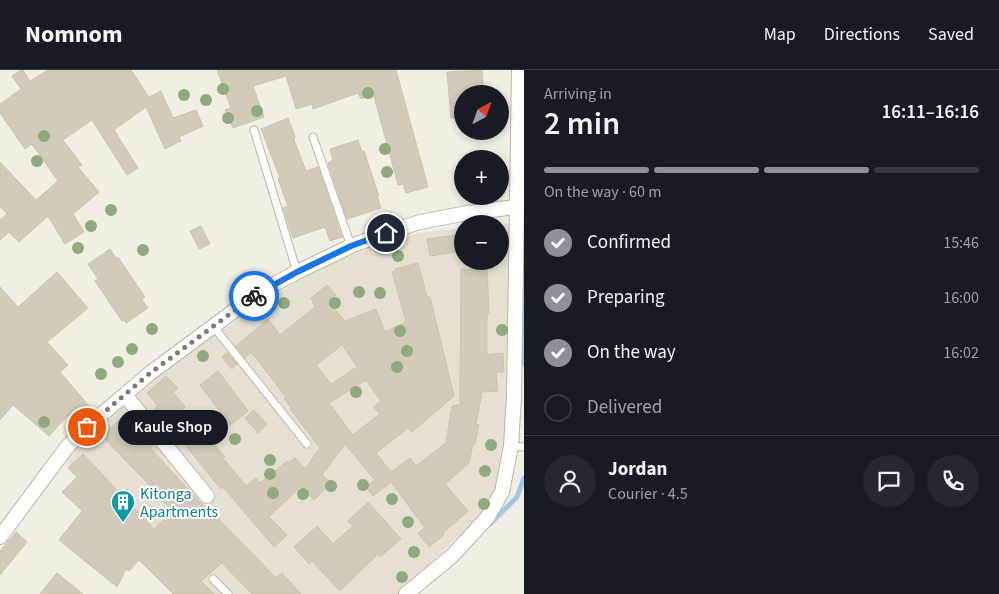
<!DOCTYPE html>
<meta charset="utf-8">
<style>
:root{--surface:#171b24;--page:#242831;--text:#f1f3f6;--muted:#9ea1a6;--line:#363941;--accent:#8c9099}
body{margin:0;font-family:"Source Sans 3",sans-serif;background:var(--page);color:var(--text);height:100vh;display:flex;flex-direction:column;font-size:19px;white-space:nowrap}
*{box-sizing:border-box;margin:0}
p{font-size:16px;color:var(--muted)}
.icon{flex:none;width:28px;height:28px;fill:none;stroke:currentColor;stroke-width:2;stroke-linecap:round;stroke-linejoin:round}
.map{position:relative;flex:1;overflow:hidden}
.drawer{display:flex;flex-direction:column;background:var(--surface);width:475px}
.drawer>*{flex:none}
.needle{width:32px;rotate:41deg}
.controls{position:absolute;left:454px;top:15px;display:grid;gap:10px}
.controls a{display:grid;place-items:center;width:55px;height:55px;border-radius:50%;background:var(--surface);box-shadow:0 2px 8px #0003;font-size:25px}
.pin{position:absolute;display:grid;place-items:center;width:42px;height:42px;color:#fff;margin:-21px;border:2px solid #fff;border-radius:50%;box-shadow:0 1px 5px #0007}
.courier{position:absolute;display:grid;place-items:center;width:50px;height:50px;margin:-25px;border:4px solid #1a73e8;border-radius:50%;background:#fff;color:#222;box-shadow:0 1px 6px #0007}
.bubble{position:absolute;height:35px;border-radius:18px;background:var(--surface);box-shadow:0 2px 8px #0003;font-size:16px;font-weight:600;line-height:35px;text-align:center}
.overview em{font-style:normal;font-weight:600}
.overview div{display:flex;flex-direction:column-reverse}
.overview{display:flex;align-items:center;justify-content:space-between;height:85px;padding:0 20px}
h1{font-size:32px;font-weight:600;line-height:38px}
.bar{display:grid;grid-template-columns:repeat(4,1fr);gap:8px 5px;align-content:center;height:60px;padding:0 20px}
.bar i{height:6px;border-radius:4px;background:var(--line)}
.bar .selected{background:var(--accent)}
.bar p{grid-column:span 4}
.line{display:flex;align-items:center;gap:12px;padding:0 20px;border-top:1px solid var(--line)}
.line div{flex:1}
.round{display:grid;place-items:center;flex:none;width:52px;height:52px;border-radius:26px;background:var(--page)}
ol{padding:0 20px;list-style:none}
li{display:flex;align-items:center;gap:15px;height:55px}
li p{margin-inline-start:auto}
li .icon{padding:5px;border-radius:50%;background:var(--accent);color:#fff;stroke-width:4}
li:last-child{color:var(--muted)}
li i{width:28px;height:28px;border:2px solid var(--line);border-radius:50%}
header{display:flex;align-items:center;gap:30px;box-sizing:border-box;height:70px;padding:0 25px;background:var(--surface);border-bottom:1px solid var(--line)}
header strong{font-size:24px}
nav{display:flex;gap:28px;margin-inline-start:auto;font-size:18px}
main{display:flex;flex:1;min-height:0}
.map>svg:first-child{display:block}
.residential{fill:#e5e0d2}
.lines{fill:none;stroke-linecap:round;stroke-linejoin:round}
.stream{stroke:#a3c7eb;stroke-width:5}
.building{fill:#d2cbba;stroke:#ccc3ae;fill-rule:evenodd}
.lane-casing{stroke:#bcb6a7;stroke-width:9}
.street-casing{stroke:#bcb6a7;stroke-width:16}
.lane{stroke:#fff;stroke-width:7}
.street{stroke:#fff;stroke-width:14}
.tree{fill:#90a97f}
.done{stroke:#807c72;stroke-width:5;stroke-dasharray:0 9}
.route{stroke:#1a73e8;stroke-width:6}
.labels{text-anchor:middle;stroke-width:4;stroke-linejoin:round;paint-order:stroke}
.culture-label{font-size:16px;fill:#0d838f;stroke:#fff;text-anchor:start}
</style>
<header>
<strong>Nomnom</strong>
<nav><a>Map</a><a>Directions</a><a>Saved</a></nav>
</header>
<main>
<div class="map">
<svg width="524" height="524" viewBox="0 0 524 524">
<rect width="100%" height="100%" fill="#f1eee4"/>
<path class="residential" d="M510,153l1,262 -112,109h-227l15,-24 -17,-17 -104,-90 27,-37 111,-84 120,-78 94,-31 44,-5v33h38v-37z"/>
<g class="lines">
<path class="stream" d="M523,171l1,124
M490,454l27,-27 7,-19"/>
</g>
<path class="building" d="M21,0h2l7,11 18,-11h83l18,27 12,-6 12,27 23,-8 7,16 -24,11 2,4 -16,8 -19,-42 -32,23 24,38 -11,7 -35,-55 -29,20 19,25 -4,2 21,25 -26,22 11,18 -19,12 -17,-28 -29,26 -10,-10 -9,8v-20l7,-6 -7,-8v-44l36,38 22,-19 -26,-37 -7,5 -25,-36v-9l21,-15 -9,-13z
M217,0h179l32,117 -22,6 -3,-9 -5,1 -25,-92 -12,6 -3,-6 -45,16 -1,-5 -16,5 -10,-33 -33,10 11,31 -31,11 -8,-18 6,-2z
M482,0l2,24h-22v24h-11l-4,-46z
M288,48l7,19 -1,3 12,31 12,-4 24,70 -12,4 -5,-14 -32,11 -10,-30 5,-2 -10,-27 2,-1 -19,-49z
M358,70l4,12 2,-1 15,45h-2l4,12 -34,11 -19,-56 5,-3 -3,-11z
M201,156l9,18 -11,5 -9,-18z
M462,164v17l-32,5 -3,-17z
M110,179l6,9 2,-1 27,40 -3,3 6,8 -22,15 -2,-3 -2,1 -27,-40 3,-2 -10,-15z
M418,193l9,34h3l24,99 -42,36 -4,-4 -32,25 15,19 19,-14 6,8 30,-23 6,-37 8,-1 1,-136 26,1 2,43h-2v42l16,-2 1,19h-8l2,19 -16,1 -6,32 3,1 -4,19h-2l-4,19 -24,21 23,27 -25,22 1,2 -15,12 -11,-14 7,-5 -34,-46 -18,14 -7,-9 9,-7 -30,-36 -23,31 9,8 -17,17 -13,-14 -32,31 18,18 -13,12 -51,-60 -2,2 -66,-81 3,-2 -11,-13 19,-17 12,12 -5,4 12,15 -2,2 25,30 1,-1 16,19 -2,1 23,28 10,-8 4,5 27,-22 1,2 7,-5 10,11 15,-21 -30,-39 1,-1 -7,-10 2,-1 -31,-40 -5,-4 -5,5 -9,-12 32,-27 12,16 35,-28 -4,-9 16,-13 9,10 -8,6 17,20 31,-12 9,23 21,-10 -14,-50 3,-1v-2zM342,275l15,22 -26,17 -15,-19zM366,310l15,21 -7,6 6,7 -30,23 2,-3 -23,-31z
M57,202l31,36 -41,34 21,23 -8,7 29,34 -16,14 -5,-5 -19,21 -36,-31 -13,15v-133l18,20z
M227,283l10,11 -5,5 -10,-12z
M218,301l30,40 -18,14 -30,-40z
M254,340l13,14 -9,9 -13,-15z
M125,344l29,30 -4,4 60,65 2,-1 64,66 6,-5 19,21h-49l-30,-31 -21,18 13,13h-41l-34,-34 -10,11 -3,-2 -9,18 -58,-47 23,-29 -20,-19 15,-15 -9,-9 15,-14 71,75 18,-18 -14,-15 -2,-4 -54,-56z
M368,432l33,37 -21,18 -2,-3 -38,37 -28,-30 -3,3 -15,-17 23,-21 16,18 20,-18 -5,-5z
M16,462l11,10 -27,33v-24z
M57,503l26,21h-43z"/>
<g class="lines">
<g class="lane-casing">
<path id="lane" d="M254,60l43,142
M313,67l38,109
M213,256l94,118
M511,376l13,1
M213,509l15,15"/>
</g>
<g class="street-casing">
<path id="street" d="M125,325l82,101
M0,467l67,-90 20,-20 62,-53 109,-81 39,-21 54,-26 35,-13 34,-11 47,-9 48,-6
M406,524l46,-38 35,-38 15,-26 9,-46 3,-49 5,-327"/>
</g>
<use href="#lane" class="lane"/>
<use href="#street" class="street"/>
</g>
<g class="tree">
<circle cx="223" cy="19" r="6"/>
<circle cx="368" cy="23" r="6"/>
<circle cx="184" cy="25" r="6"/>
<circle cx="206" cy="30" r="6"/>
<circle cx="257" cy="41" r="6"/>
<circle cx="228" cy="48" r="6"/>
<circle cx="44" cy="66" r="6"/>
<circle cx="385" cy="79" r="6"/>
<circle cx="37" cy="91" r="6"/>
<circle cx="387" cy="102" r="6"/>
<circle cx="111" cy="140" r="6"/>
<circle cx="91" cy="156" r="6"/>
<circle cx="78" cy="178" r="6"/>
<circle cx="143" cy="180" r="6"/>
<circle cx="398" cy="186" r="6"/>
<circle cx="359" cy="222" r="6"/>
<circle cx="380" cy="223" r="6"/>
<circle cx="284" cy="233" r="6"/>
<circle cx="335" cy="233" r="6"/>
<circle cx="152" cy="259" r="6"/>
<circle cx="502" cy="260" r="6"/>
<circle cx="400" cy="261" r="6"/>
<circle cx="132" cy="279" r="6"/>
<circle cx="407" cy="281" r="6"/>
<circle cx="203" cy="286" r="6"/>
<circle cx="118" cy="292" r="6"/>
<circle cx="397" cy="297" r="6"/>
<circle cx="101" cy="304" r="6"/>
<circle cx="356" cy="322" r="6"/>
<circle cx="44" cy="352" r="6"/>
<circle cx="235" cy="369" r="6"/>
<circle cx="491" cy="375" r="6"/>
<circle cx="270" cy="390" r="6"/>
<circle cx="485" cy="401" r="6"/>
<circle cx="270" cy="404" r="6"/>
<circle cx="363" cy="415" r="6"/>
<circle cx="331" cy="416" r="6"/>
<circle cx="273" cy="423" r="6"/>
<circle cx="303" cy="424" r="6"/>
<circle cx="392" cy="429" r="6"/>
<circle cx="484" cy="434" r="6"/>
<circle cx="408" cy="452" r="6"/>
<circle cx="414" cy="482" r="6"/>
<circle cx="402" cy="507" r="6"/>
</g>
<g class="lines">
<path class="done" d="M87,357l62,-53 105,-78"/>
<path class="route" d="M254,226l43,-24 54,-26 35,-13"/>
</g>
<defs>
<g id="building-pin" transform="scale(1.25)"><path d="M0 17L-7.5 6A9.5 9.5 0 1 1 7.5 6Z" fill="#0f9aa8" stroke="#fff"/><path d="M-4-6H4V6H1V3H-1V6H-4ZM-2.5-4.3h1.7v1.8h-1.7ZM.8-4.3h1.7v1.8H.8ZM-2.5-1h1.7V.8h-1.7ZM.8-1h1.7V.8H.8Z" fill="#fff"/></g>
</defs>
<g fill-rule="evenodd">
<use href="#building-pin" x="123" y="432"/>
</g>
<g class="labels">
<g class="culture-label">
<text x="140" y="429">Kitonga<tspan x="140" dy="18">Apartments</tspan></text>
</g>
</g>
</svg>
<div class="controls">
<a><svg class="needle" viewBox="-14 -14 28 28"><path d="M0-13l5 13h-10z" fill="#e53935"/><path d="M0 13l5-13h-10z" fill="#9ea1a6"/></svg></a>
<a>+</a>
<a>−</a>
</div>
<div class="pin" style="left:87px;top:357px;background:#ea580c"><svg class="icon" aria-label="bag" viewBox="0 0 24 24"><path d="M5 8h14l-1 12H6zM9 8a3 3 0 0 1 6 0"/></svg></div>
<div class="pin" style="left:386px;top:163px;background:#1f2937"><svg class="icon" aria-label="home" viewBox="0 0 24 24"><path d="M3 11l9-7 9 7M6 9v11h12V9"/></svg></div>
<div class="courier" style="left:254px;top:226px"><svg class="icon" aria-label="bike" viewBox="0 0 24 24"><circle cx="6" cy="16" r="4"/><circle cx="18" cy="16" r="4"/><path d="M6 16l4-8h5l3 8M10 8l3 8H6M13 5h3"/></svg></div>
<div class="bubble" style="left:118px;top:340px;width:110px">Kaule Shop</div>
</div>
<section class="drawer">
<div class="overview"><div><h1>2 min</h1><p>Arriving in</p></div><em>16:11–16:16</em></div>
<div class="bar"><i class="selected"></i><i class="selected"></i><i class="selected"></i><i></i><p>On the way · 60 m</p></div>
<ol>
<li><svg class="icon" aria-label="check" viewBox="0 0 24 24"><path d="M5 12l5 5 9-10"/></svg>Confirmed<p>15:46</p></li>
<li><svg class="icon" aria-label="check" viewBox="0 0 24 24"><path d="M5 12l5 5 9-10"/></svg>Preparing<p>16:00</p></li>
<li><svg class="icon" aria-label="check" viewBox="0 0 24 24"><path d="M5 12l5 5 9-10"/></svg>On the way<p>16:02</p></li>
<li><i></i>Delivered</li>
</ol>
<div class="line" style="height:90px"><a class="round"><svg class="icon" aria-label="person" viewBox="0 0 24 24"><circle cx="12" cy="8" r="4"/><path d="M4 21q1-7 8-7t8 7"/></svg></a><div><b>Jordan</b><p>Courier · 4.5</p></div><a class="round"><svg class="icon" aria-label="chat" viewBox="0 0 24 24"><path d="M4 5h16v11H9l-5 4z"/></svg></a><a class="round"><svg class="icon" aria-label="phone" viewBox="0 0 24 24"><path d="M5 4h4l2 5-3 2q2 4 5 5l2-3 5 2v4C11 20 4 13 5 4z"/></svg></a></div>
</section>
</main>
